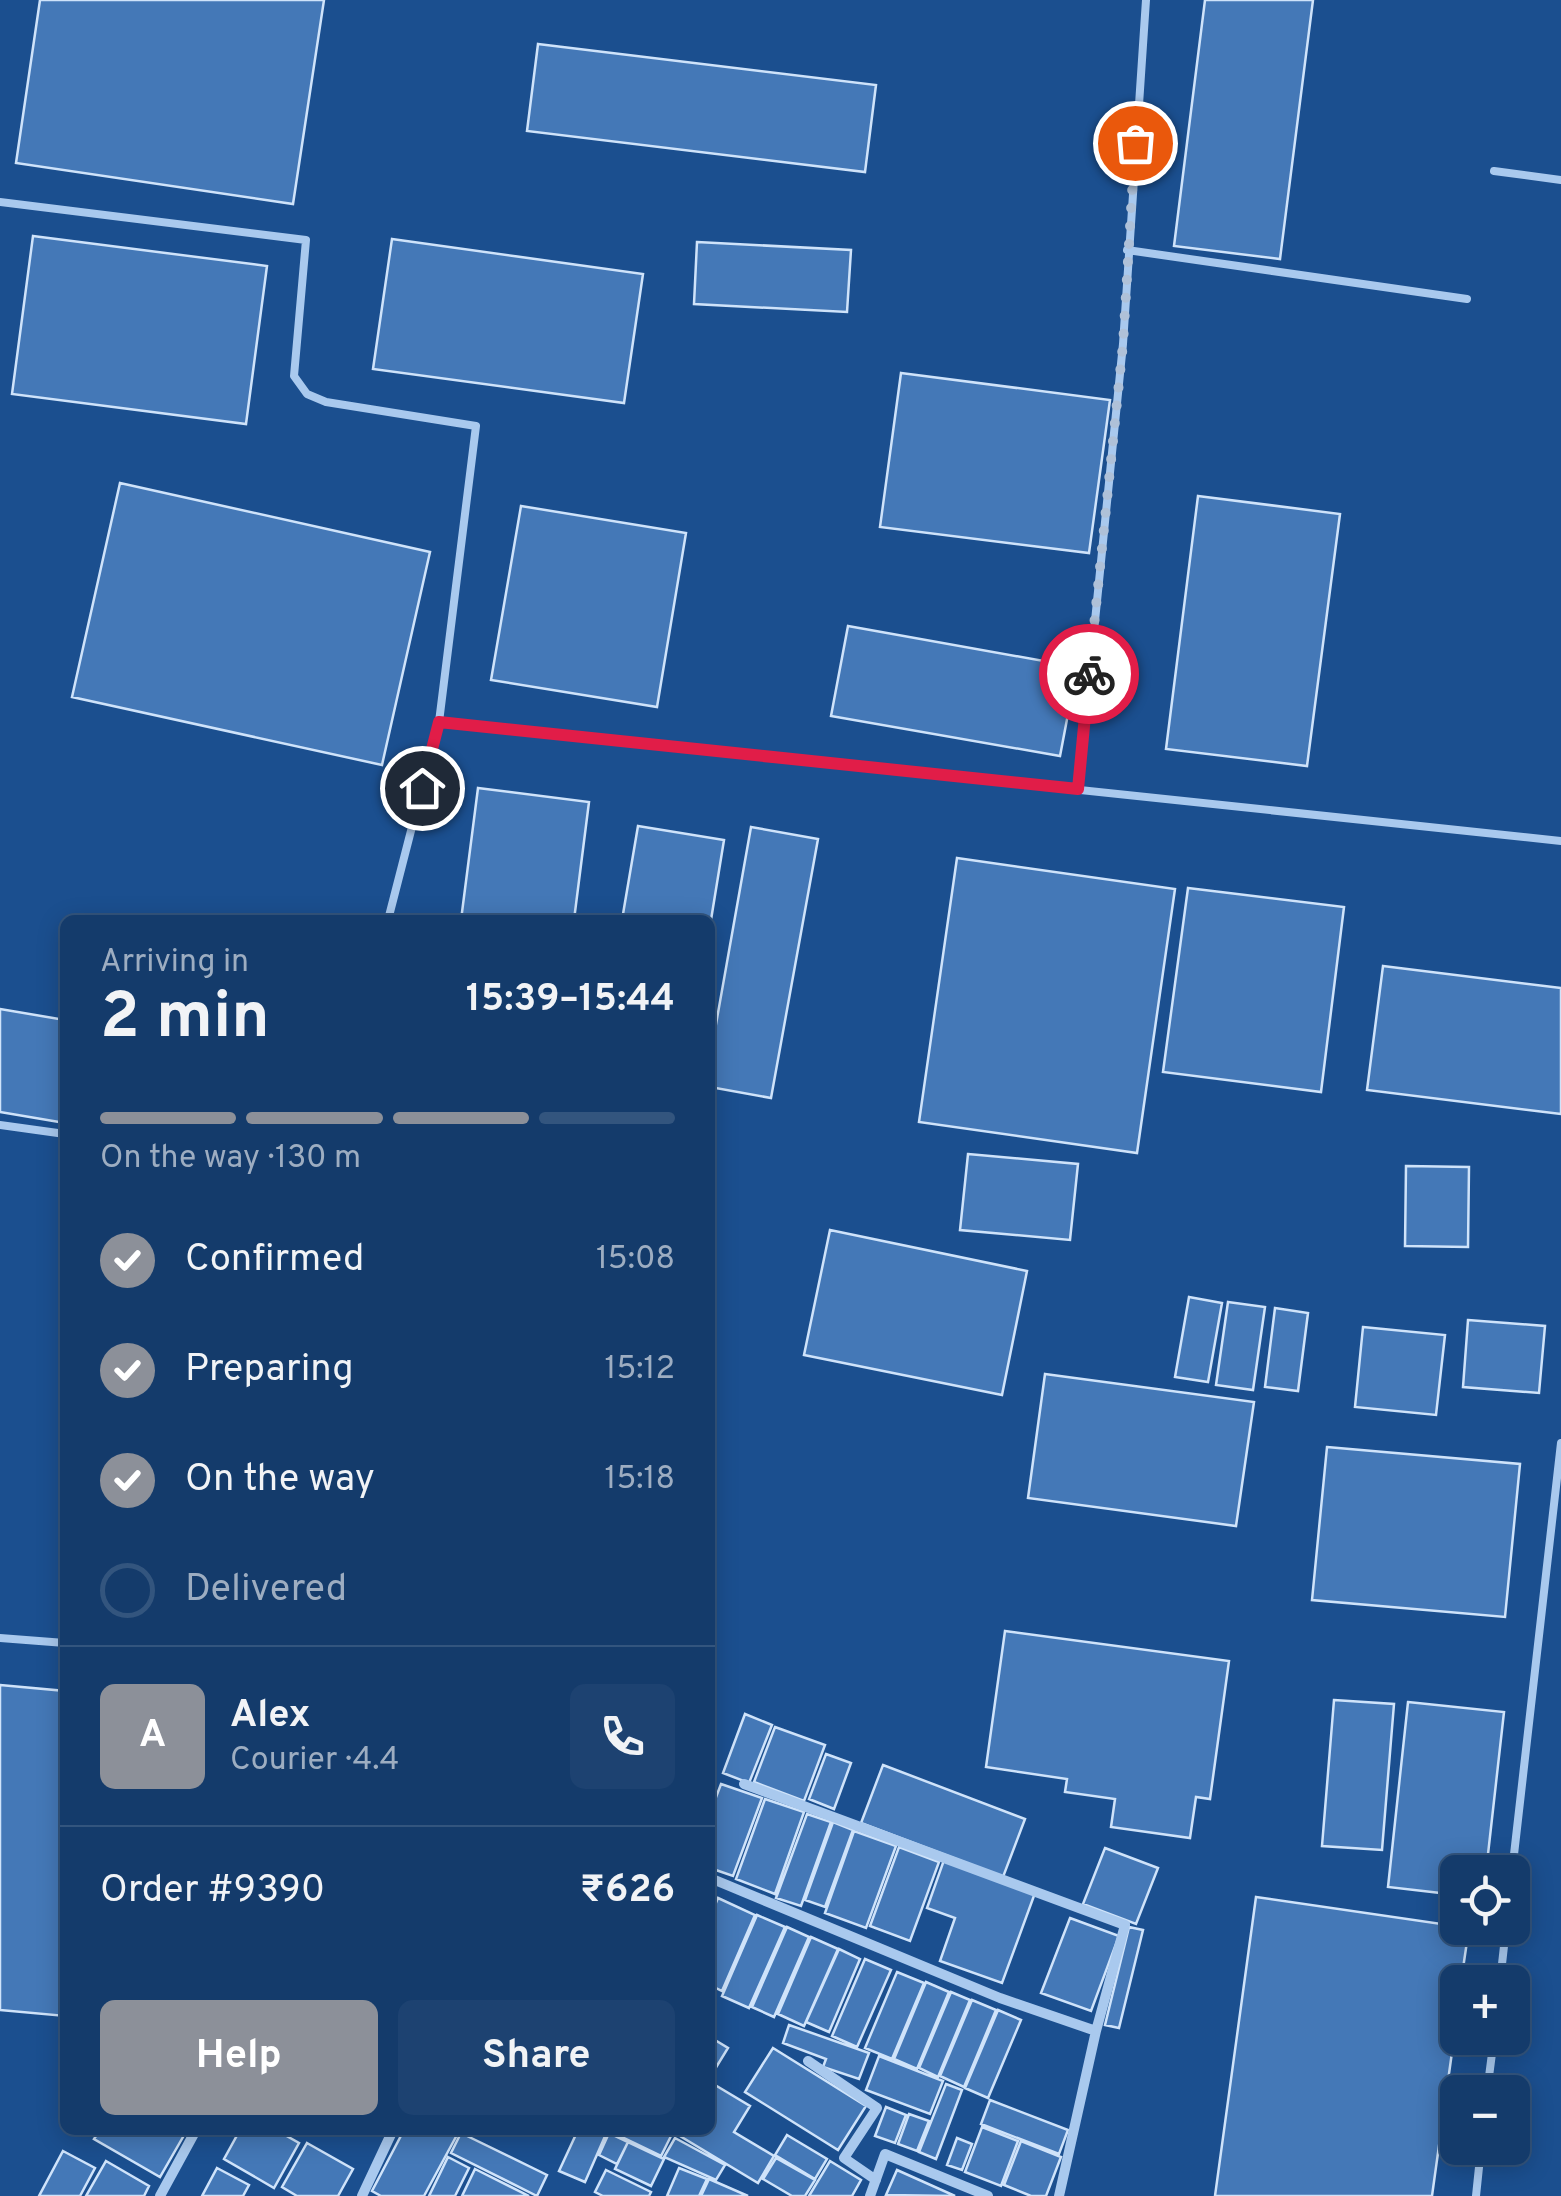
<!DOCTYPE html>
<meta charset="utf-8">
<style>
:root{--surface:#143b6b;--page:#1d4271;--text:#f1f3f6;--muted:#9dadc1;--line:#33557e;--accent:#8c9099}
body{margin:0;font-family:Overpass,sans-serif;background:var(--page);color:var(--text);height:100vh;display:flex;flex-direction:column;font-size:38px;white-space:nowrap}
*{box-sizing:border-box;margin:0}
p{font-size:32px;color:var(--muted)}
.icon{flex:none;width:55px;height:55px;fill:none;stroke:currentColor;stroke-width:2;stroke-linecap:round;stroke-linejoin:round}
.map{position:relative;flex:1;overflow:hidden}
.drawer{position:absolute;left:60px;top:915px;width:655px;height:1220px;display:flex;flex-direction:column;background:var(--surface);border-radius:15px;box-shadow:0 5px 25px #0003,0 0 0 2px var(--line)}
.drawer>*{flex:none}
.fabs{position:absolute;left:1440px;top:1855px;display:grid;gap:20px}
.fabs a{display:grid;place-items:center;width:90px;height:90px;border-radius:15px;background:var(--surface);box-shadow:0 5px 25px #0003,0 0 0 2px var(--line);font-size:50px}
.pin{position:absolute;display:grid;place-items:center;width:85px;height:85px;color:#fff;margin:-42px;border:5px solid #fff;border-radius:50%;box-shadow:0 2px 10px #0007}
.courier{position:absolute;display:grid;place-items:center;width:100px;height:100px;margin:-50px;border:8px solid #e11d48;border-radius:50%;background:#fff;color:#222;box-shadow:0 2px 12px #0007}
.head em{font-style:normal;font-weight:700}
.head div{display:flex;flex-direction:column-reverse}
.head{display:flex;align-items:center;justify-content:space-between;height:170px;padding:0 40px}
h1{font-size:65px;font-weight:700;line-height:75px}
.bar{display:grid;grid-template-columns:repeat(4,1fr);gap:15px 10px;align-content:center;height:120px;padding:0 40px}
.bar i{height:12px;border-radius:8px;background:var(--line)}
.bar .selected{background:var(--accent)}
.bar p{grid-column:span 4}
.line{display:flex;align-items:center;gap:25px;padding:0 40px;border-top:2px solid var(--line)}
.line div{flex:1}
.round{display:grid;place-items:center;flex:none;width:105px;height:105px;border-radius:15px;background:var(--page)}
ol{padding:0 40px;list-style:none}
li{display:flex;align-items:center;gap:30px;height:110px}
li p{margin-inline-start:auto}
li .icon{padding:10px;border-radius:50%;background:var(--accent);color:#fff;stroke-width:4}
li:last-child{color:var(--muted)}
li i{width:55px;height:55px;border:5px solid var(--line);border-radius:50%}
.cta{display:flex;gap:20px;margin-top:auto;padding:20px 40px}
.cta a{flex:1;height:115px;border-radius:15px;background:var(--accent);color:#fff;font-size:40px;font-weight:700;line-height:115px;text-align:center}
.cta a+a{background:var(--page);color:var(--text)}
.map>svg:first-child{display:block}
.building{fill:#4478b7;stroke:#cfe3fa;stroke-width:2.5}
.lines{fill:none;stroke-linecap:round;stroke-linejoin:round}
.lane{stroke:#a9c9ee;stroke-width:8}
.street{stroke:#a9c9ee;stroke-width:10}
.done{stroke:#afc1d8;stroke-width:10;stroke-dasharray:0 18}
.route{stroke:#e11d48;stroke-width:12}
</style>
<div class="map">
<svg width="1561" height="2196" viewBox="0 0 1561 2196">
<rect width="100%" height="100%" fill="#1b4f8f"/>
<path class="building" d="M40,0h284l-31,204 -277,-41z
M1205,0h108l-33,259 -106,-13z
M538,44l338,41 -11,87 -338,-41z
M33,236l234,30 -21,158 -234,-30z
M392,239l251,35 -19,129 -251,-34z
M697,242l154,8 -4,62 -153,-8z
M901,373l209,27 -21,153 -209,-26z
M120,483l310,69 -48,213 -310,-68z
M1198,496l142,18 -33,252 -141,-17z
M521,506l165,27 -29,174 -166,-27z
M848,626l229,41 -17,89 -229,-40z
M478,788l111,14 -15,118h-113z
M638,826l86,14 -14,86v-6h-88z
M751,827l67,12 -47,259 -61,-11v-29z
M957,858l218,31 -38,264 -218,-31z
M1188,888l156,19 -23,185 -158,-20z
M1383,966l178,22v126l-194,-24z
M0,1009l65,11v103l-65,-11z
M968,1154l110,10 -8,76 -110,-10z
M1406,1166l63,1 -1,80 -63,-1z
M830,1230l197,41 -25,124 -198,-40z
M1189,1297l33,6 -14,79 -33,-5z
M1228,1302l37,5 -12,83 -37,-5z
M1275,1308l33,5 -10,78 -33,-4z
M1468,1320l77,6 -6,67 -76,-6z
M1363,1327l82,8 -9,80 -81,-8z
M1045,1374l209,28 -18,124 -208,-28z
M1327,1447l193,17 -15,153 -193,-17z
M1005,1631l224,30 -19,138 -14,-2 -6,41 -79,-11 4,-28 -50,-7 2,-13 -81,-12z
M0,1685l65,6v325l-65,-6z
M1334,1700l60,4 -12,146 -60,-4z
M1408,1702l96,10 -18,160h-28v23l-70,-8z
M745,1714l27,11 -23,58 -26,-10z
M775,1727l50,18 -21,56 -50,-19z
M826,1754l25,9 -17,46 -25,-10z
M883,1765l142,54 -22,58 -142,-54z
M721,1784l41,14 -29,78 -23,-8v-55z
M765,1799l39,13 -29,82 -39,-15z
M807,1814l24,8 -30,84 -25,-8z
M833,1822l20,8 -28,77 -20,-7z
M854,1831l42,15 -30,82 -41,-15z
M899,1847l40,15 -29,79 -40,-15z
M1105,1848l53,20 -22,56 -53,-20z
M944,1860l91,33 -33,90 -62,-22 15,-43 -28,-10z
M1256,1897l213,31 -8,54h-3v27l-26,187h-217z
M718,1898l37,17 -33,76 -12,-6v-68z
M757,1915l28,12 -36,81 -27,-12z
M1070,1918l49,18 -28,75 -50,-18z
M787,1927l22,10 -35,80 -22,-10z
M1129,1927l14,3 -24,98 -14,-3z
M811,1937l27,12 -34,77 -26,-12z
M839,1949l21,10 -31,73 -23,-10z
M865,1959l26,11 -34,77 -25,-11z
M897,1972l27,11 -32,76 -27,-11z
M926,1982l23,10 -32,77 -23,-10z
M951,1992l19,8 -32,77 -19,-9z
M972,2000l24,10 -32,77 -24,-11z
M998,2010l23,10 -33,78 -23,-10z
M789,2025l80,28 -10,26 -36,-12 3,-8 -43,-16z
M710,2037l18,11 -16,26 -2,-2z
M773,2048l93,58 -28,44 -93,-58z
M879,2056l64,25 -13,33 -64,-24z
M710,2082l40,24 -16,26 40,24 -16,27 -88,-53h40z
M946,2084l16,6 -26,69 -17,-7z
M990,2100l78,30 -9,24 -78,-30z
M886,2107l20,8 -11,28 -20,-7z
M909,2114l20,7 -12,30 -19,-7z
M982,2127l36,14 -17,45 -36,-14z
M100,2130h87l-27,47 -66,-38z
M240,2130h36l23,13 -25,45 -50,-29z
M404,2130l54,3 -34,63h-43l-9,-5z
M578,2130h19l9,4 -21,48 -26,-11z
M607,2130h55l9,6 -10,20z
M461,2133l86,42 -10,21 -86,-43z
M609,2133l19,9 -11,22 -18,-9z
M787,2135l40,24 -12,20 -40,-24z
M675,2138l50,27 -9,15 -52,-23z
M957,2138l15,6 -10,26 -15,-5z
M1021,2141l40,16 -15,39h-15l-27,-11z
M628,2142l36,17 -13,27 -36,-17z
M307,2143l46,26 -15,27h-41l-15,-9z
M63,2151l32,17 -15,28h-41z
M448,2157l21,11 -14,28h-26z
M776,2158l39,22 -10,16h-13l-29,-17z
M106,2161l43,25 -5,10h-58z
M830,2161l31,19 -9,16h-43z
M217,2168l32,17 -6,11h-41z
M679,2168l28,11 -8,17h-32z
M475,2169l54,27h-67z
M606,2170l45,22 -2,4h-46l-8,-4z
M897,2170l58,26 -69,-1z
M709,2179l39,17h-47z"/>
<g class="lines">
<path class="lane" d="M1494,171l67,9
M0,202l306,38 -12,136 13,18 19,8 150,24 -37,296
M1127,250l340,49
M1078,789l45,-445 23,-344
M388,920l51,-198 1122,119
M0,1125l65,9
M0,1638l65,5
M1512,1872l49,-429
M1500,1982l6,-54
M1487,2092l7,-54
M1476,2196l5,-48"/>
<path class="street" d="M744,1784l381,141 -29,106
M710,1878l290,120 96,33 -37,165
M808,2061l69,47 -33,50 32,22
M160,2196l36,-66
M362,2196l31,-66
M870,2196l15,-42 103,42"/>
</g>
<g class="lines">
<path class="done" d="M1089,674l34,-330 12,-201"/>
<path class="route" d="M422,788l17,-66 639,67 11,-115"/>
</g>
</svg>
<div class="fabs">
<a><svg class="icon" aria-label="locate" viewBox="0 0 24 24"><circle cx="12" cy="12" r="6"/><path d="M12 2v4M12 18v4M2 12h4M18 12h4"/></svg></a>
<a>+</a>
<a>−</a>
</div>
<div class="pin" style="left:1135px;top:143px;background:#ea580c"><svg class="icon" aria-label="bag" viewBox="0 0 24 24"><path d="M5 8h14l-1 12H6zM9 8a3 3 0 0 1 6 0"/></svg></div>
<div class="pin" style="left:422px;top:788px;background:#1f2937"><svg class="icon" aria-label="home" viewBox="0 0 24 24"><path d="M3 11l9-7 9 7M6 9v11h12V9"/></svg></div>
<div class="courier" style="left:1089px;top:674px"><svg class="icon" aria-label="bike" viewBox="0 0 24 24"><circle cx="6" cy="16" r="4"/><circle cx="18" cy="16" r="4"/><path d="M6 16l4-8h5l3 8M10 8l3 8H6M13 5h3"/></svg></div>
<section class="drawer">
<div class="head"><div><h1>2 min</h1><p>Arriving in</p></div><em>15:39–15:44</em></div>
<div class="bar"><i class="selected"></i><i class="selected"></i><i class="selected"></i><i></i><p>On the way · 130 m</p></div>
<ol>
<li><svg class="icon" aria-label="check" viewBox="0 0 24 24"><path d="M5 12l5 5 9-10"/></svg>Confirmed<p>15:08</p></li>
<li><svg class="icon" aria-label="check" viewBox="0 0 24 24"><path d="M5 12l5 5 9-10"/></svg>Preparing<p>15:12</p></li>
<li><svg class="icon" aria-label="check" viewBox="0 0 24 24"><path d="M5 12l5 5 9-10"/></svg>On the way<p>15:18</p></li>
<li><i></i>Delivered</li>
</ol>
<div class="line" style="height:180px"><b class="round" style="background:var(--accent);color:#fff">A</b><div><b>Alex</b><p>Courier · 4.4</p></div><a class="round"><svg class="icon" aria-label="phone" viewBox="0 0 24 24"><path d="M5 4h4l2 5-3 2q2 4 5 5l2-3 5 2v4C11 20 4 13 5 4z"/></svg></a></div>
<div class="line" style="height:130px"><div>Order #9390</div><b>₹626</b></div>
<div class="cta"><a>Help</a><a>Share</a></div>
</section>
</div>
